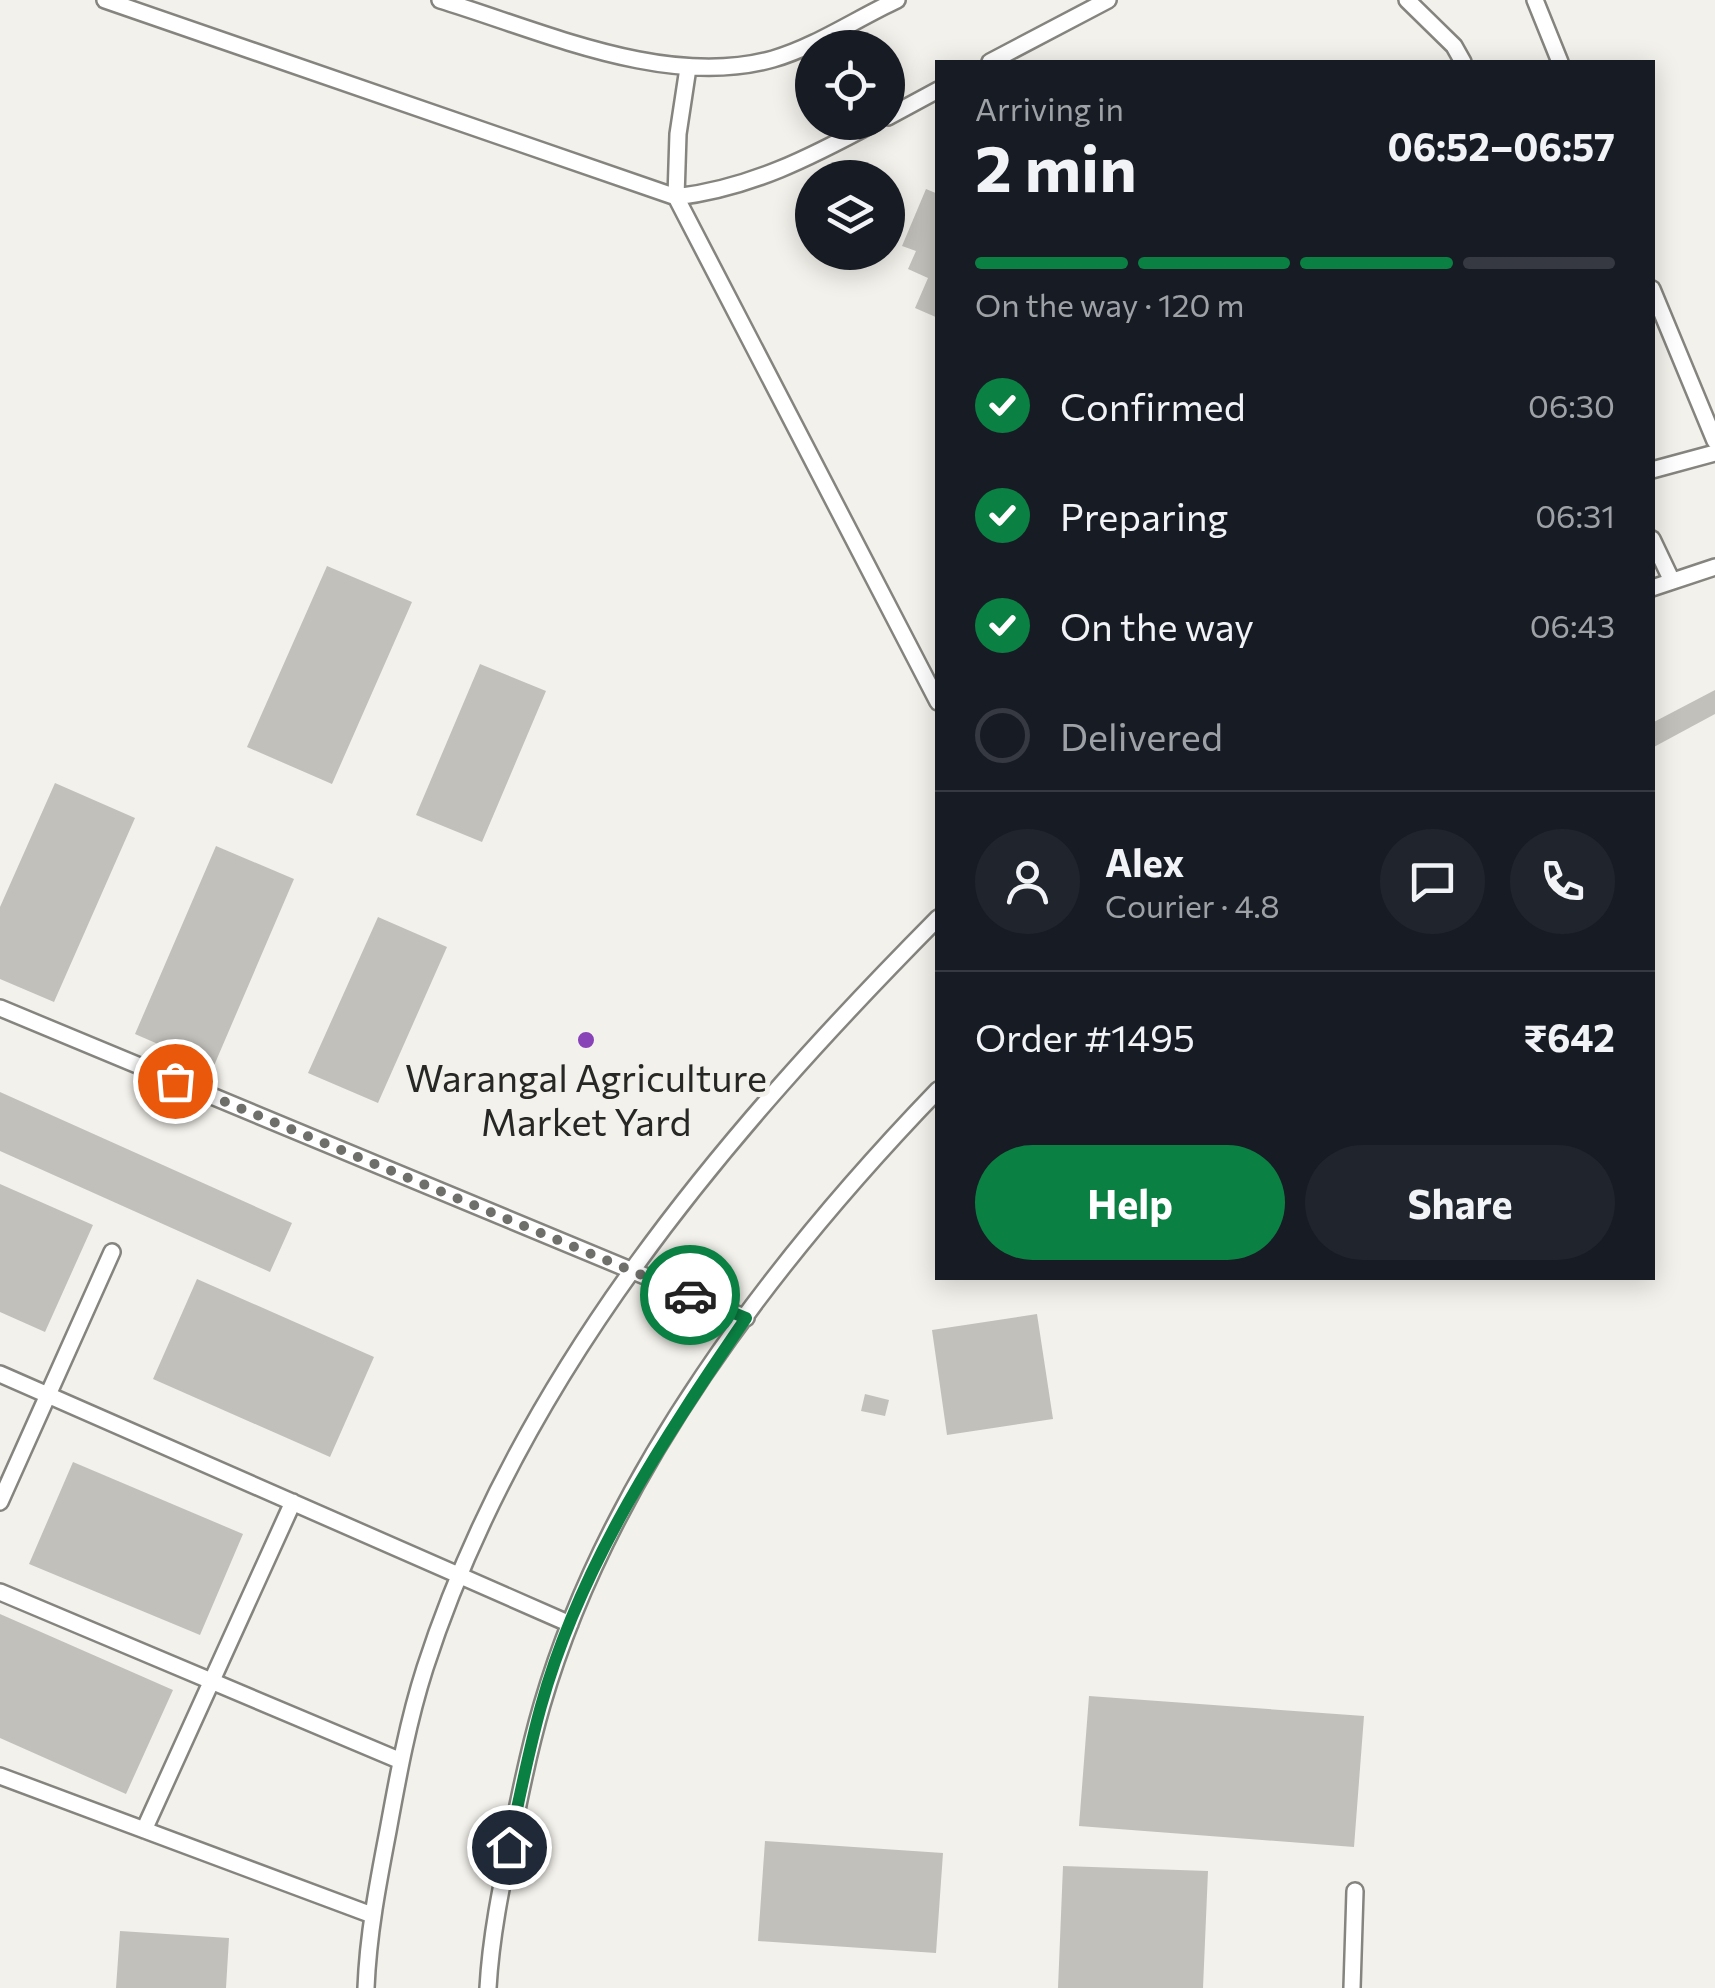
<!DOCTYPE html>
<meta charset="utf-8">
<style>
:root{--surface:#171b24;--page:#20242c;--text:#f1f3f6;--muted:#9ea1a6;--line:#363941;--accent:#0b8043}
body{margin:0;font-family:Commissioner,sans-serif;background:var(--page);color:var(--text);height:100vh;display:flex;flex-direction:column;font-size:38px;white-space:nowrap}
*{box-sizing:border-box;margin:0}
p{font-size:32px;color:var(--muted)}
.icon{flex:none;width:55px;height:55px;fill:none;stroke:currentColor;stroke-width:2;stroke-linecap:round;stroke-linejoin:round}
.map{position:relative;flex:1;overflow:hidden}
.side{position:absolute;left:935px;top:60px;width:720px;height:1220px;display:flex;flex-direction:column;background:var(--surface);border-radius:0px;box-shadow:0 5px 25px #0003}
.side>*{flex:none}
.controls{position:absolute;left:795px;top:30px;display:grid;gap:20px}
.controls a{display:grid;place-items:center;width:110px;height:110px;border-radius:50%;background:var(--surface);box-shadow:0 5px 25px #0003;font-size:50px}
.pin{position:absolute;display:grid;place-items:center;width:85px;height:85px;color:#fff;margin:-42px;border:5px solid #fff;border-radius:50%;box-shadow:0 2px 10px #0007}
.courier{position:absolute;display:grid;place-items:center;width:100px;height:100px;margin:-50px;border:8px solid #0b8043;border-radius:50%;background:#fff;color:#222;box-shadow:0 2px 12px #0007}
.summary em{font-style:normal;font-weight:700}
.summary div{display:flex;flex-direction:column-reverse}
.summary{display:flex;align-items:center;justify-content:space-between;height:170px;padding:0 40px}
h1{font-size:65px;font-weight:700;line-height:75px}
.bar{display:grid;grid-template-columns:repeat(4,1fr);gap:15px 10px;align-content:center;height:120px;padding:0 40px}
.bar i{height:12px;border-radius:8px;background:var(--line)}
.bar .current{background:var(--accent)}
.bar p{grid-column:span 4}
.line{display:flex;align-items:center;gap:25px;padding:0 40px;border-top:2px solid var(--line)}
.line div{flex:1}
.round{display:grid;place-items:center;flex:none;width:105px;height:105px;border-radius:52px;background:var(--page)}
ol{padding:0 40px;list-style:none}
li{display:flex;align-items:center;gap:30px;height:110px}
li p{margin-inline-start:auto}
li .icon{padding:10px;border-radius:50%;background:var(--accent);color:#fff;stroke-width:4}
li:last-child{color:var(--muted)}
li i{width:55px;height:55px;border:5px solid var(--line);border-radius:50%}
.button{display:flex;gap:20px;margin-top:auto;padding:20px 40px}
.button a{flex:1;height:115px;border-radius:60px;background:var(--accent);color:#fff;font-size:40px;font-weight:700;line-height:115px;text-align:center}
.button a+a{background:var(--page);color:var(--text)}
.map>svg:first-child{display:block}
.building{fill:#c2c0ba}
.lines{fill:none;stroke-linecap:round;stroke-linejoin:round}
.service-casing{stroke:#85847e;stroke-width:20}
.service{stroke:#fff;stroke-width:15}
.done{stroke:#6e6e6a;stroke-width:10;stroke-dasharray:0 18}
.route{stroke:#0b8043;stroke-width:12}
.poi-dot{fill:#8743b7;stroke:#f2f1eb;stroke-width:4}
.labels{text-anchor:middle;stroke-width:10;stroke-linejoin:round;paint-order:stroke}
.poi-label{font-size:38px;fill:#272725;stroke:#f2f1eb}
</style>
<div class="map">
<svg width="1715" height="1988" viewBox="0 0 1715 1988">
<rect width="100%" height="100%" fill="#f2f1eb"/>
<path class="building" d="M926,189l12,5v124l-23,-10 13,-30 -20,-9 8,-18 -14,-5z
M327,566l85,36 -80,182 -85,-37z
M480,664l66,27 -64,151 -66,-27z
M1715,690v24l-63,34v-25z
M55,783l80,35 -81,184 -54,-23v-72z
M216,846l78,33 -81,189 -78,-34z
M378,917l69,30 -69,156 -70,-30z
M0,1092l292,131 -22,49 -270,-121z
M0,1184l93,41 -48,107 -45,-20z
M197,1279l177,78 -44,100 -177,-78z
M1037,1314l16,105 -106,16 -15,-105z
M865,1394l24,6 -4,16 -24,-5z
M73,1462l170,72 -43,101 -171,-71z
M0,1614l173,76 -47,104 -126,-56z
M1089,1696l275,20 -10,131 -275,-21z
M765,1841l178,12 -7,100 -178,-12z
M1063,1866l145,5 -5,117h-145z
M120,1931l109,7 -3,50h-110z"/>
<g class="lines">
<g class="service-casing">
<path id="service" d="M105,0l571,197c75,-9 135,-40 200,-75
M440,0c102,31 227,89 333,59 42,-12 85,-41 124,-59
M1407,0l47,46 9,16
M1535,0l25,62
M990,62l118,-62
M688,68l-10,66 -2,63 262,505
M888,117l50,-27
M1652,289l63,152
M1652,470l63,-17
M1652,539l20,42
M1652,588l63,-21
M0,1008l746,310
M0,1374l570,250
M0,1502l112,-250
M0,1592l401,169
M0,1776l372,139
M144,1830l149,-328
M366,1988c2,-53 12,-105 22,-157 10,-55 20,-110 37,-163 95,-294 299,-534 513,-750
M488,1988c3,-54 14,-105 25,-158 8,-41 17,-84 29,-125 67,-230 232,-445 396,-615
M1352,1988l3,-97"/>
</g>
<use href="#service" class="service"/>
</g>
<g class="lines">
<path class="done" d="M175,1081l515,214"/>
<path class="route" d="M509,1847c10,-47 19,-94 32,-141 39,-141 123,-268 205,-388l-56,-23"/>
</g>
<circle class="poi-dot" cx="586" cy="1040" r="10"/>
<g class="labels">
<g class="poi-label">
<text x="586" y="1092">Warangal Agriculture<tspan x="586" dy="44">Market Yard</tspan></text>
</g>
</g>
</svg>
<div class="controls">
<a><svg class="icon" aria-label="locate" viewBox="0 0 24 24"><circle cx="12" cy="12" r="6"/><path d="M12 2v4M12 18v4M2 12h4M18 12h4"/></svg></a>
<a><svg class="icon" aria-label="layers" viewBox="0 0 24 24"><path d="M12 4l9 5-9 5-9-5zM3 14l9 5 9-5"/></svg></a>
</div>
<div class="pin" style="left:175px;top:1081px;background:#ea580c"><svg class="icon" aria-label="bag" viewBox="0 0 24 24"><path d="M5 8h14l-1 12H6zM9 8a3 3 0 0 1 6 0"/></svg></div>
<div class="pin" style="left:509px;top:1847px;background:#1f2937"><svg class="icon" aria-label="home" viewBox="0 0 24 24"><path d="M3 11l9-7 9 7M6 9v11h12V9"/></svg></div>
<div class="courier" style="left:690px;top:1295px"><svg class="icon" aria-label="car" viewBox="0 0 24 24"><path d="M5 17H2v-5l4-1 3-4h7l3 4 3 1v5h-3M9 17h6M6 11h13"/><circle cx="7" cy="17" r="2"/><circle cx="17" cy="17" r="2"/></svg></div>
<section class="side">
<div class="summary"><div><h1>2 min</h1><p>Arriving in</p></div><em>06:52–06:57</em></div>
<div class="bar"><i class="current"></i><i class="current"></i><i class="current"></i><i></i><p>On the way · 120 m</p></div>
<ol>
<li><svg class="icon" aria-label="check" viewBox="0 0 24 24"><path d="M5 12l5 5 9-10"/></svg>Confirmed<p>06:30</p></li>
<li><svg class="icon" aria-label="check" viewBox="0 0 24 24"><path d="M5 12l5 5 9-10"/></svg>Preparing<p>06:31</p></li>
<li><svg class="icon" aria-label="check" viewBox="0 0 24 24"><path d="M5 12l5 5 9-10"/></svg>On the way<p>06:43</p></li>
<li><i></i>Delivered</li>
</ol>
<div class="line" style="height:180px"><a class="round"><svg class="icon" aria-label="person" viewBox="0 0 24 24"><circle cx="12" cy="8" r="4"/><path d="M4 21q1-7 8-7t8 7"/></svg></a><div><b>Alex</b><p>Courier · 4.8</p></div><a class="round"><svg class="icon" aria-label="chat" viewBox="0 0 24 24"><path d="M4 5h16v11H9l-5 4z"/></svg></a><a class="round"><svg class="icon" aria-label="phone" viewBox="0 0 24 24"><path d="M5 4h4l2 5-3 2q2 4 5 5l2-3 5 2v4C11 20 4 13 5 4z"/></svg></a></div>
<div class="line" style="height:130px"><div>Order #1495</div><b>₹642</b></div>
<div class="button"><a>Help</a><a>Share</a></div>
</section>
</div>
